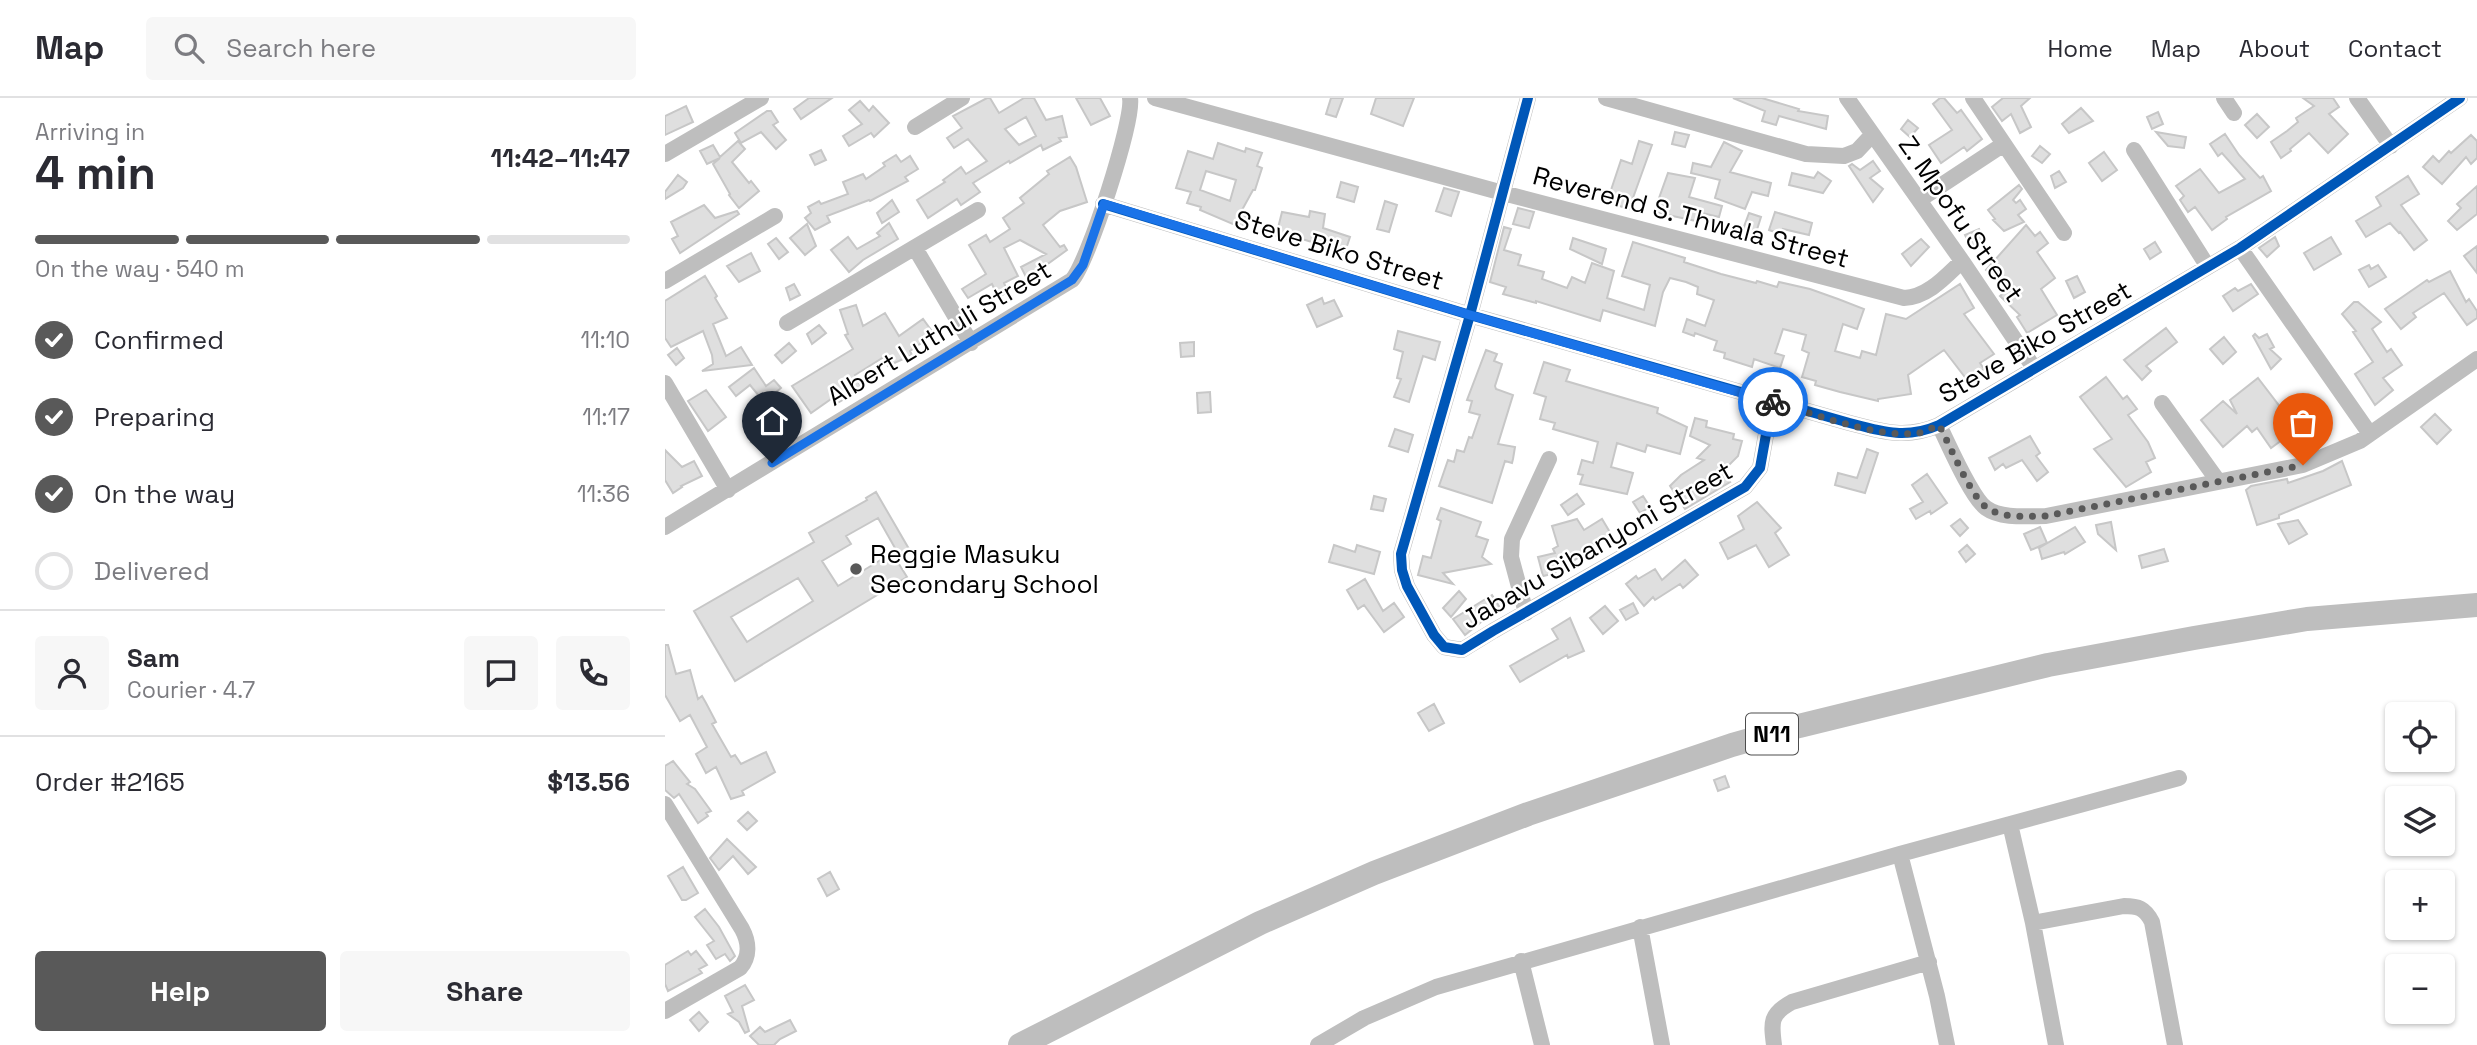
<!DOCTYPE html>
<meta charset="utf-8">
<style>
:root{--surface:#fff;--page:#f7f7f7;--text:#2b2b33;--muted:#7c7c81;--line:#e1e1e2;--accent:#595959}
body{margin:0;font-family:"Space Grotesk",sans-serif;background:var(--page);color:var(--text);height:100vh;display:flex;flex-direction:column;font-size:26px;white-space:nowrap}
*{box-sizing:border-box;margin:0}
p{font-size:23px;color:var(--muted)}
.icon{flex:none;width:38px;height:38px;fill:none;stroke:currentColor;stroke-width:2;stroke-linecap:round;stroke-linejoin:round}
.map{position:relative;flex:1;overflow:hidden}
.side{display:flex;flex-direction:column;background:var(--surface);width:665px}
.side>*{flex:none}
.tools{position:absolute;left:1720px;top:604px;display:grid;gap:14px}
.tools a{display:grid;place-items:center;width:70px;height:70px;border-radius:7px;background:var(--surface);box-shadow:0 2px 5px #0004;font-size:35px}
.pin{position:absolute;display:grid;place-items:center;width:60px;height:60px;color:#fff;margin:-72px -30px;border-radius:50% 50% 50% 0;rotate:-45deg;box-shadow:0 0 7px #0007}
.pin .icon{rotate:45deg}
.courier{position:absolute;display:grid;place-items:center;width:70px;height:70px;margin:-35px;border:5px solid #1a73e8;border-radius:50%;background:#fff;color:#222;box-shadow:0 2px 9px #0007}
.overview em{font-style:normal;font-weight:700}
.overview div{display:flex;flex-direction:column-reverse}
.overview{display:flex;align-items:center;justify-content:space-between;height:119px;padding:0 35px}
h1{font-size:46px;font-weight:700;line-height:52px}
.bar{display:grid;grid-template-columns:repeat(4,1fr);gap:10px 7px;align-content:center;height:84px;padding:0 35px}
.bar i{height:9px;border-radius:5px;background:var(--line)}
.bar .current{background:var(--accent)}
.bar p{grid-column:span 4}
.line{display:flex;align-items:center;gap:18px;padding:0 35px;border-top:2px solid var(--line)}
.line div{flex:1}
.round{display:grid;place-items:center;flex:none;width:74px;height:74px;border-radius:7px;background:var(--page)}
ol{padding:0 35px;list-style:none}
li{display:flex;align-items:center;gap:21px;height:77px}
li p{margin-inline-start:auto}
li .icon{padding:7px;border-radius:50%;background:var(--accent);color:#fff;stroke-width:4}
li:last-child{color:var(--muted)}
li i{width:38px;height:38px;border:4px solid var(--line);border-radius:50%}
.cta{display:flex;gap:14px;margin-top:auto;padding:14px 35px}
.cta a{flex:1;height:80px;border-radius:7px;background:var(--accent);color:#fff;font-size:28px;font-weight:700;line-height:80px;text-align:center}
.cta a+a{background:var(--page);color:var(--text)}
header{display:flex;align-items:center;gap:42px;box-sizing:border-box;height:98px;padding:0 35px;background:var(--surface);border-bottom:2px solid var(--line)}
header strong{font-size:33px}
nav{display:flex;gap:38px;margin-inline-start:auto;font-size:24px}
.search{width:490px;height:63px;background:var(--page);display:flex;align-items:center;gap:18px;box-sizing:border-box;padding:0 24px;border-radius:7px;color:var(--muted);font-size:26px}
main{display:flex;flex:1;min-height:0}
.map>svg:first-child{display:block}
.building{fill:#dfdfdf;stroke:#c7c7c7;stroke-width:2;fill-rule:evenodd}
.lines{fill:none;stroke-linecap:round;stroke-linejoin:round}
.minor{stroke:#bebebe;stroke-width:16}
.highway{stroke:#bebebe;stroke-width:24}
.cycleway-casing{stroke:#fff;stroke-width:15}
.cycleway{stroke:#0057b8;stroke-width:10}
.done{stroke:#595959;stroke-width:7;stroke-dasharray:0 12.6}
.route{stroke:#1a73e8;stroke-width:9}
.poi-dot{fill:#595959;stroke:#fff;stroke-width:2.5}
.labels{text-anchor:middle;stroke-width:5;stroke-linejoin:round;paint-order:stroke}
.shield{fill:#fff;stroke:#4c4c4c;stroke-width:2}
.shield-label{font-size:24px;font-weight:bold;fill:#000}
.street-label{font-size:26px;fill:#000;stroke:#fff}
.poi-label{font-size:26px;fill:#000;stroke:#fff;text-anchor:start}
</style>
<header>
<strong>Map</strong>
<div class="search"><svg class="icon" aria-label="search" viewBox="0 0 24 24"><circle cx="10" cy="10" r="6"/><path d="M15 15l6 6"/></svg>Search here</div>
<nav><a>Home</a><a>Map</a><a>About</a><a>Contact</a></nav>
</header>
<main>
<section class="side">
<div class="overview"><div><h1>4 min</h1><p>Arriving in</p></div><em>11:42–11:47</em></div>
<div class="bar"><i class="current"></i><i class="current"></i><i class="current"></i><i></i><p>On the way · 540 m</p></div>
<ol>
<li><svg class="icon" aria-label="check" viewBox="0 0 24 24"><path d="M5 12l5 5 9-10"/></svg>Confirmed<p>11:10</p></li>
<li><svg class="icon" aria-label="check" viewBox="0 0 24 24"><path d="M5 12l5 5 9-10"/></svg>Preparing<p>11:17</p></li>
<li><svg class="icon" aria-label="check" viewBox="0 0 24 24"><path d="M5 12l5 5 9-10"/></svg>On the way<p>11:36</p></li>
<li><i></i>Delivered</li>
</ol>
<div class="line" style="height:126px"><a class="round"><svg class="icon" aria-label="person" viewBox="0 0 24 24"><circle cx="12" cy="8" r="4"/><path d="M4 21q1-7 8-7t8 7"/></svg></a><div><b>Sam</b><p>Courier · 4.7</p></div><a class="round"><svg class="icon" aria-label="chat" viewBox="0 0 24 24"><path d="M4 5h16v11H9l-5 4z"/></svg></a><a class="round"><svg class="icon" aria-label="phone" viewBox="0 0 24 24"><path d="M5 4h4l2 5-3 2q2 4 5 5l2-3 5 2v4C11 20 4 13 5 4z"/></svg></a></div>
<div class="line" style="height:91px"><div>Order #2165</div><b>$13.56</b></div>
<div class="cta"><a>Help</a><a>Share</a></div>
</section>
<div class="map">
<svg width="1812" height="947" viewBox="0 0 1812 947">
<rect width="100%" height="100%" fill="#fff"/>
<path class="building" d="M144,0h23l-31,21 -7,-10z
M322,0h3l9,15 25,-15h10l12,22 16,-4 5,21 -8,1 2,3 -18,9 -2,-5 -31,18 -1,-2 -36,22 7,9 -19,13 -4,-6 -29,19 -11,-18 28,-18 -2,-2 18,-13 5,7 21,-13 -19,-22 -14,9 -7,-10 15,-10 -9,-12zM361,19l10,19 -17,9 -14,-16z
M411,0h24l10,18 -19,9z
M666,0h12l-7,19 -10,-3z
M711,0h38l-11,28 -32,-12z
M1068,0h29l37,11 -1,2 30,5 -2,13 -47,-13 -3,9 -14,-4 3,-10z
M1275,0h4l13,15 4,-3 21,29 -15,12 -3,-4 -23,16 -12,-18 23,-15 -19,-26z
M1338,0h27l-9,8 10,21 -11,6 -9,-19 -9,7 -10,-14z
M1638,0h30l6,9 -10,7 19,20 -20,19 -19,-20 -19,16 1,2 -10,7 -10,-16 16,-11 11,-9 -2,-4 18,-12z
M195,3l9,10 4,-5 16,17 -15,14 -3,-4 -22,13 -6,-10 19,-12 -13,-14z
M21,8l7,16 -28,13v-19z
M1416,10l12,13 -24,12 -7,-9z
M102,13h4l7,11 -5,3 13,15 -10,9 -15,-17 -20,11 -6,-10z
M1493,14l5,12 -11,5 -5,-12z
M1592,16l12,13 -12,11 -12,-13z
M1243,22l10,8 -8,9 -9,-8z
M1010,34l14,3 -4,12 -13,-3z
M1491,34l30,5 -2,11 -16,-2z
M1560,36l14,21 21,23 3,-2 8,15 -45,26 1,2 -15,11 -17,-23 -7,5 -8,-12 4,-4 -8,-10 24,-17 19,24 26,-14 -23,-26 -4,3 -8,-12z
M1806,37l6,6v17l-6,6 -5,-7 -24,27 -19,-17 10,-11 6,6 10,-11 2,2z
M73,43l7,8 -13,13 17,21 2,-2 8,10 -20,17 -10,-13 1,-1 -17,-30 7,-6 -13,6 -7,-13 13,-6 7,12z
M974,43l13,4 -23,64 -22,-7 14,-42 11,4z
M1059,44l18,9 -12,21 41,11 -3,13 -16,-4 -7,17 -30,-11 5,-18 -29,-7 2,-10 18,4z
M553,45l27,9 1,-4 16,5 -5,13 5,2 -7,22h-2l-11,20 5,2 -5,16 -42,-18 1,-3 -14,-4 4,-11 -15,-4 12,-37 25,8zM541,73l30,9 -6,21 -30,-11z
M1375,48l10,8 -8,9 -10,-7z
M156,52l5,10 -11,5 -5,-10z
M1439,54l13,18 -15,11 -13,-18z
M231,57l5,7 9,-6 8,13 -13,8 3,4 -38,20 -1,-1 -42,16 3,6 -15,8 -10,-12 6,-5 -3,-6 11,-6 2,3 27,-10 -5,-12 20,-8 3,5 19,-13 -2,-3z
M405,59l6,10 11,35 -27,9 -17,14 17,22 4,-2 3,5 -22,16 1,3 -19,10 -6,-12 25,-13 -26,-14 -16,8 14,28 -14,7 4,9 -10,5 -6,-13 -24,14 -6,-9 24,-15 -17,-29 17,-10 4,7 20,-13 -7,-11 21,-15 -4,-5 29,-24 -2,-3z
M1208,63l7,10 -10,7 13,11 -10,13 -24,-36 3,-2 8,6z
M1394,73l7,11 -11,6 -4,-12z
M1153,74l13,9 -8,12 -34,-8 3,-12 22,5z
M1003,75l27,5 -6,19 33,9 -3,11 -21,-5 -2,9 -42,-9z
M13,77l9,7 -4,6 -18,11v-7z
M1743,78l11,18 -18,11 26,35 -13,10 -14,-18 -1,1 -9,-10 -24,14 -10,-16 25,-15 -5,-9z
M676,84l17,5 -4,15 -17,-5z
M1354,87l3,4 -9,11 3,3 4,-3 6,9 -8,6 6,7 -20,9 -11,-11 2,-1 -7,-9z
M1812,88v28l-20,16 -9,-9 13,-13 -4,-4z
M779,90l15,4 -8,24 -15,-5z
M227,102l7,12 -17,11 -5,-10z
M720,103l12,4 -8,27 -12,-3z
M39,107l11,13 22,-7 2,3 -59,39 -8,-14 6,-3 -7,-14z
M853,110l16,4 -5,16 -16,-4z
M645,113l15,3 -2,14 27,9 -5,15 -53,-16 -1,4 -15,-4 6,-24 27,5z
M1110,114l37,11 -3,12 -26,-6 -2,5 -12,-4z
M1084,115l12,4 -6,19 -13,-4z
M224,125l9,16 -35,21 -14,12 -18,-22 17,-13 9,12 23,-13 -3,-3z
M142,126l9,22 -11,9 -15,-17z
M1361,127l9,11 5,-4 8,11 -11,9 18,26 -14,11 16,26 -30,18 -10,-16 3,-2 -20,-19 7,-6 -21,-20z
M839,129l7,2 -7,21 17,5 -3,10 26,7 -2,7 25,9 5,-11 13,6 7,-20 22,8 -7,27 37,12 6,-25 -28,-9 11,-34 52,16 -1,4 37,12 35,9 1,-2 20,6 2,-5 31,7 28,10 26,10 -7,20 -14,-5 -8,27 25,7 2,-7 14,4 10,-41 20,5 54,-35 14,24 -10,6 30,40 -14,9 4,6 -16,12 -24,-31 -36,25 3,19 -33,5v2l-38,-9 -25,-7 1,-4 -14,-4 7,-24 -7,-3 4,-15 -23,-6 -8,24 9,3 -4,12 -26,-9 -2,8 -28,-9 1,-5 -11,-3 3,-9 -22,-8 -1,3 -11,-4 4,-13 18,7 9,-26 -17,-6 1,-7 -12,-5 -16,-4 -7,14 -8,34 -52,-16 -3,11 -64,-20v2l-33,-9 3,-7 -16,-5z
M1314,131l5,12 -13,6 -6,-12z
M1610,139l4,9 -12,11 -8,-9z
M1666,139l10,17 -27,16 -10,-17z
M111,140l12,14 -9,7 -11,-15z
M908,140l33,11 -4,15 -32,-15z
M1256,141l8,8 -18,19 -9,-12z
M1490,144l6,10 -11,7 -6,-10z
M1812,148v27l-13,-17z
M86,155l9,18 -21,11 -12,-16z
M1704,167l2,4 7,-4 8,12 -17,10 -10,-17z
M1785,173l16,31 3,-3 8,12v7l-10,7 -23,-32 -31,20 3,4 -15,12 -16,-20 42,-29 2,2z
M40,178l12,20 -2,2 12,20 -14,6 13,32 15,-9 11,18 -50,6 11,-7 -1,-9 -9,-24 -32,16 -6,-9v-37z
M1412,178l8,16 -11,6 -8,-17z
M129,186l6,11 -10,5 -4,-12z
M1586,186l7,10 -25,17 -10,-15 12,-8 3,3z
M657,200l2,6 10,-4 8,16 -25,11 -10,-22z
M1689,204h4l23,20 -9,7 15,23 4,-3 11,16 -19,13 10,12 -18,15 -20,-31 18,-12 -20,-30 3,-1 -14,-17z
M191,207l7,21 22,-13 14,23 24,-17 11,15 -24,17 2,4 -24,11 -4,-9 -29,18 7,14 -25,14 -3,-6 -23,16 -19,-27 61,-37 -8,-14 3,-1 -8,-24z
M154,227l7,8 -14,11 -5,-10z
M1501,230l11,14 -31,24 5,5 -9,9 -18,-20z
M733,233l42,11 -5,18 -12,-4 -14,46 -15,-5 7,-18 -4,-1 6,-26 -9,-3z
M1590,236l4,4 8,-4 7,13 -4,2 11,10 -10,10 -18,-33z
M1559,239l12,15 -13,12 -13,-15z
M529,244v14l-13,1 -1,-14z
M124,245l7,8 -14,12 -7,-8z
M12,250l7,10 -8,7 -8,-10z
M821,252l11,4 -3,7 8,3 -7,22 1,3 17,6 -15,49 17,3 -2,12 -1,4 -7,-2 -13,42 -53,-17 9,-26 6,2 3,-12 7,2 5,-15 3,1 8,-23 -11,-3 3,-11 -5,-1z
M879,264l26,8 -4,11 92,27 -1,5 30,14 -7,27 -33,-9 -2,7 -28,-9 -6,24 22,6 -6,21 -47,-10 3,-9 -5,-1 4,-14 11,3 5,-21 -45,-13 2,-6 -15,-4 6,-22 -12,-4z
M89,270l12,18 8,-6 7,8 -17,14 -14,-17 -14,11 -7,-9z
M1441,279l17,22 4,-3 10,13 -9,6 20,27 7,16 -9,4 5,10 -25,15 -32,-38 18,-10 -32,-42z
M1593,280l39,51 -26,19 -14,-20 -5,4 -5,-6 -24,21 -22,-27 22,-19 14,13 -7,-14z
M41,292l20,27 -18,14 -20,-30z
M545,294l1,20 -13,1 -1,-20z
M1770,316l16,16 -14,14 -16,-17z
M1030,320l12,3 -1,6 28,7 -1,5 9,2 -4,15 -17,17 9,9 -45,27 -15,-23 11,-11 23,-15 -7,-2 13,-13 -20,-9z
M730,331l18,6 -5,17 -19,-6z
M93,333l11,8 -7,11 -11,-8z
M1365,338l10,17 -4,3 12,16 -11,9 -15,-21 -16,8 -3,-4 -8,6 -6,-12z
M1202,351l11,4 -13,40 -30,-8 3,-12 19,5z
M0,352l17,17 12,-6 8,15 -21,10 1,1 -9,6 -8,-13z
M1677,363l9,24 -72,30v3l-22,7 -11,-35 5,-4 36,-7 1,4 35,-12z
M1262,376l20,29 -16,11 -1,-3 -14,8 -6,-10 13,-7 -11,-17z
M211,394l33,57 -10,6 -21,-37 -32,18 5,8 -29,17 16,25 54,-33 15,24 -172,104 -41,-70 120,-69 -5,-9 58,-33 -1,-2zM133,480l15,23 -66,41 -16,-25z
M912,396l7,10 -16,11 -7,-10z
M709,398l12,3 -3,12 -12,-2z
M978,398l7,11 -10,6 -7,-11z
M1092,404l24,26 -6,5 14,22 -20,12 -13,-22 -28,14 -8,-16 24,-14 -6,-13z
M776,410l40,14 -5,14 12,4 -6,17 9,7 -48,9 10,11 -35,-9 5,-19 8,2 10,-37 -4,-2z
M912,421l7,11 18,-11 9,15 -26,17 1,2 -34,21 -9,2 -5,-19 17,-4 -2,-4 5,-3 -6,-20z
M1295,421l8,9 -8,8 -9,-10z
M1633,422l9,14 -18,10 -11,-20z
M1446,424l5,28 -18,-16 -2,-9z
M1375,429l7,16 -16,7 -7,-16z
M1410,429l10,15 -20,12 -1,-2 -22,7 -3,-11z
M669,447l21,7 2,-7 23,7 -6,22 -45,-12z
M1302,447l8,9 -9,8 -7,-10z
M1499,451l4,12 -26,7 -3,-12z
M1020,462l13,15 -15,13 -3,-4 -25,16 -2,-3 -9,9 -18,-22 10,-8 2,3 17,-10 7,11z
M700,481l18,32 11,-8 10,14 -20,15 -20,-27 -6,4 -11,-19z
M794,493l7,8 -15,18 -8,-9z
M827,497l10,16 -15,9 -1,-2 -21,17 -12,-16z
M968,505l5,10 -12,7 -6,-10z
M940,508l13,15 -15,13 -13,-16z
M905,520l14,33 -16,7 -1,-3 -47,27 -10,-16 48,-27 -6,-10z
M0,547h3l8,29 14,-4 8,29 4,-3 4,7 10,19 -4,2 19,33 4,-2 6,9 25,-12 9,20 -33,19 2,4 -13,4 -15,-32 -10,6 -10,-19 11,-7 -17,-32 -10,6 -15,-26z
M769,606l10,19 -15,8 -11,-18z
M8,663l17,21 -3,2 8,5 16,22 -5,2 2,3 -10,7 -19,-29 -5,4 -9,-8v-24z
M1060,678l4,11 -11,4 -4,-11z
M83,714l9,9 -10,9 -9,-9z
M62,741l29,28 -8,7 -15,-18 -14,14 -9,-12z
M18,769l15,26 -12,7h-4l-14,-24z
M165,774l9,17 -12,7 -9,-17z
M40,811l14,18 16,29 -5,5 -5,-7 -9,5 -9,-14 7,-4 -19,-24z
M23,853l3,4 5,-4 11,14 -8,4 3,4 -34,18 -3,-7v-19z
M80,887l9,15 -12,6 7,25 -4,2 -6,-11 -11,-8 5,-2 -8,-16z
M34,914l9,10 -9,9 -9,-11z
M125,922l6,11 -16,8 -6,6h-15l-9,-9 10,-9 5,5z"/>
<g class="lines">
<path class="minor" d="M490,0l348,95 401,105c24,-1 42,-22 58,-37
M863,0l-58,217 -69,239 1,16 5,16 27,49 10,12 18,3 31,-19 252,-144 15,-19 12,-67
M941,0l200,56 38,2 13,-5 15,-16
M1182,0l115,163 72,107
M1308,0l91,135
M1559,0l10,15
M1692,0l34,48
M250,29l47,-29
M1469,52l74,117
M0,56l96,-56
M1254,102l85,-56
M438,106l367,111 376,107c34,9 59,18 93,3l301,-177 220,-150
M250,150l56,95
M1575,150l130,186
M0,183l110,-65
M122,225l191,-113
M0,285l63,107
M1497,305l56,78
M1274,327c9,18 32,72 47,83 15,11 42,8 60,8l257,-51 57,-24 117,-82
M0,429l407,-247c16,-17 62,-160 58,-182
M861,515l-15,-56 1,-18 37,-80
M0,706l77,125c7,13 8,28 -2,39l-75,43
M1345,726l23,99 91,-17c14,0 21,2 28,16l23,123
M1235,756l37,142 10,49
M1368,825l23,122
M975,829l22,118
M856,863l21,84
M653,947l46,-27 72,-31 464,-133 279,-76
M1109,947c-3,-23 -4,-31 18,-43l137,-40"/>
<path class="highway" d="M355,947l240,-122 114,-50 154,-59 204,-69 67,-19 249,-61 146,-27 113,-19 170,-14"/>
<g class="cycleway-casing">
<path id="cycleway" d="M863,0l-58,217 -69,239 1,16 5,16 27,49 10,12 18,3 31,-19 252,-144 15,-19 12,-67
M438,106l367,111 376,107c34,9 59,18 93,3l301,-177 220,-150"/>
</g>
<use href="#cycleway" class="cycleway"/>
</g>
<g class="lines">
<path class="done" d="M1108,304c40,11 105,37 145,31 7,-1 14,-5 21,-8 10,18 32,72 47,82 15,12 42,9 60,9l257,-51"/>
<path class="route" d="M107,365l300,-183 11,-15 21,-61 366,111 303,87"/>
</g>
<circle class="poi-dot" cx="191" cy="471" r="7"/>
<g class="labels">
<rect class="shield" x="1081" y="615.5" width="52" height="41" rx="5"/>
<g class="shield-label">
<text x="1107" y="644">N11</text>
</g>
<g class="street-label">
<text transform="translate(1026 119) rotate(15)" y="9">Reverend S. Thwala Street</text>
<text transform="translate(1296 121) rotate(55)" y="9">Z. Mpofu Street</text>
<text transform="translate(674 152) rotate(17)" y="9">Steve Biko Street</text>
<text transform="translate(274 235) rotate(-31)" y="9">Albert Luthuli Street</text>
<text transform="translate(1370 244) rotate(-30)" y="9">Steve Biko Street</text>
<text transform="translate(932 447) rotate(-30)" y="9">Jabavu Sibanyoni Street</text>
</g>
<g class="poi-label">
<text x="205" y="465">Reggie Masuku<tspan x="205" dy="30">Secondary School</tspan></text>
</g>
</g>
</svg>
<div class="tools">
<a><svg class="icon" aria-label="locate" viewBox="0 0 24 24"><circle cx="12" cy="12" r="6"/><path d="M12 2v4M12 18v4M2 12h4M18 12h4"/></svg></a>
<a><svg class="icon" aria-label="layers" viewBox="0 0 24 24"><path d="M12 4l9 5-9 5-9-5zM3 14l9 5 9-5"/></svg></a>
<a>+</a>
<a>−</a>
</div>
<div class="pin" style="left:1638px;top:367px;background:#ea580c"><svg class="icon" aria-label="bag" viewBox="0 0 24 24"><path d="M5 8h14l-1 12H6zM9 8a3 3 0 0 1 6 0"/></svg></div>
<div class="pin" style="left:107px;top:365px;background:#1f2937"><svg class="icon" aria-label="home" viewBox="0 0 24 24"><path d="M3 11l9-7 9 7M6 9v11h12V9"/></svg></div>
<div class="courier" style="left:1108px;top:304px"><svg class="icon" aria-label="bike" viewBox="0 0 24 24"><circle cx="6" cy="16" r="4"/><circle cx="18" cy="16" r="4"/><path d="M6 16l4-8h5l3 8M10 8l3 8H6M13 5h3"/></svg></div>
</div>
</main>
